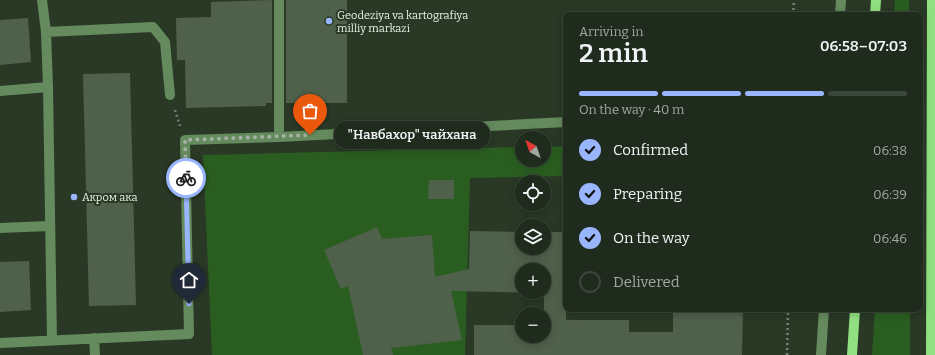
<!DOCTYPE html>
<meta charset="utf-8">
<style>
:root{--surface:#1f2b1c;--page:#2c3729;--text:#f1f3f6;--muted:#a1a7a3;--line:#3c473b;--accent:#99b5fd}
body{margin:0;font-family:Bitter,serif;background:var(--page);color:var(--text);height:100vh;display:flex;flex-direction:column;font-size:15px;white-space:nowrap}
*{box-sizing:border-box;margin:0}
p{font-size:13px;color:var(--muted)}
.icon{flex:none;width:22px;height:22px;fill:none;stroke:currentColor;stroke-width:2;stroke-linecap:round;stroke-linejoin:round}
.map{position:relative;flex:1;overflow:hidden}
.panel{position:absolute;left:563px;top:12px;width:360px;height:300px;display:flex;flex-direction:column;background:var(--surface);border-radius:8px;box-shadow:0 2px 10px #0003,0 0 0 1px var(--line)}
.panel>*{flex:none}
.needle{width:26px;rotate:320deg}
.tools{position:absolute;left:515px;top:131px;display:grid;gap:8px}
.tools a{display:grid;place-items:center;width:36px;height:36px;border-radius:50%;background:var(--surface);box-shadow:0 2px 10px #0003,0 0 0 1px var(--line);font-size:20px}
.pin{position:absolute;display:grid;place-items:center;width:34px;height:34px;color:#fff;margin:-41px -17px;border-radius:50% 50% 50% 0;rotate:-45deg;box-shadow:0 0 4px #0007}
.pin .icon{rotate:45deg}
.courier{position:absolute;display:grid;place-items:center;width:40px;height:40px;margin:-20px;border:3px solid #99b5fd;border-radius:50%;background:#fff;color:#222;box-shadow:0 1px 5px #0007}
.bubble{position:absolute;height:28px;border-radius:14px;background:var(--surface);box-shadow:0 2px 10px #0003,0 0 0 1px var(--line);font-size:13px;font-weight:600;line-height:28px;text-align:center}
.overview em{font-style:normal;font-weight:600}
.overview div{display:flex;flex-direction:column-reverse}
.overview{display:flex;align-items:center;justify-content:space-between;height:68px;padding:0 16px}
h1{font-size:26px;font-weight:600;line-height:30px}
.bar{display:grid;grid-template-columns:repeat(4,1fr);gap:6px 4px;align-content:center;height:48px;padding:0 16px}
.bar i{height:5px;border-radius:3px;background:var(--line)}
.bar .selected{background:var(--accent)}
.bar p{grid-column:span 4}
ol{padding:0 16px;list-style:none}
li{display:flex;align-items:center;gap:12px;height:44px}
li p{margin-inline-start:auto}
li .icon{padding:4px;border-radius:50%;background:var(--accent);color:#111;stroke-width:4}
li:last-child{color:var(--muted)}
li i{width:22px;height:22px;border:2px solid var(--line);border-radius:50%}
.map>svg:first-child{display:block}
.green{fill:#2a5e20}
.building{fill:#4f604b;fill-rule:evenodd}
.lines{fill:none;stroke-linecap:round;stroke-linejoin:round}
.path{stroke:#778575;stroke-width:2.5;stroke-dasharray:2 3;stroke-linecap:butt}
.minor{stroke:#648a5d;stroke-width:10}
.major{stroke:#90e081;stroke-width:10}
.done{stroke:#a5b1a3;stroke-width:4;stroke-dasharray:0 7.2}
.route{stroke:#99b5fd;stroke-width:5}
.poi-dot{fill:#99b5fd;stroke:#293926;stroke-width:1.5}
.labels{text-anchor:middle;stroke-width:4;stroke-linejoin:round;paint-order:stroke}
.poi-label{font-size:11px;fill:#e8f2e6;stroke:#293926;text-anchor:start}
</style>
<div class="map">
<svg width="935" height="355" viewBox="0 0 935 355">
<rect width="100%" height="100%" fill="#293926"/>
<path class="green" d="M895,0h14v15h-15z
M566,146v30l-96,2 -5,177h-253l-9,-200 319,-8v13h22v-13z
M875,309h35v46h-38z"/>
<path class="building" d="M272,0v103h-6v3l-80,2 -1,-48h-8l-1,-42 35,-1v-15z
M286,0h61v103h-61z
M28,18l3,44 -31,3v-45z
M130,73l6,232 -47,1 -6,-232z
M429,180h25v19h-26z
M377,227l5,12 50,-4 3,42 34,-8 1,-38 52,1v16h22v-16h22v88h63v12h44v-23h70l-1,46h-268v-30h48v11h22v-43l-93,-2 11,49 -71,8 2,7h-30l-15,-69 -7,3 -17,-39zM522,270h22v22h-22z
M29,261l2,49 -31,2v-50z"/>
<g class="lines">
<path class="path" d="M793,15l1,-15
M175,110l5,16
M787,355l1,-46"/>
<path class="minor" d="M42,0l4,32 2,55 4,253
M279,0v137
M840,15l1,-15
M46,32l107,-5 12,15 5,53
M0,91l48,-4
M0,228l49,-2
M94,338l1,17
M0,343l189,-9 -4,-194 94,-3 287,-15
M821,355l3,-46"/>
<path class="major" d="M875,15l1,-15
M852,355l3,-46
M931,355l1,-355"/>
</g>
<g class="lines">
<path class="done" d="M186,178l-1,-38 125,-5"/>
<path class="route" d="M186,178l3,126"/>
</g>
<g class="poi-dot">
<circle cx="329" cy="21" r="4"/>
<circle cx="74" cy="197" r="4"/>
</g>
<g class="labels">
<g class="poi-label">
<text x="337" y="19">Geodeziya va kartografiya<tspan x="337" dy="13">milliy markazi</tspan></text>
<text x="82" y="201">Акром ака</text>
</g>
</g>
</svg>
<div class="tools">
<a><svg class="needle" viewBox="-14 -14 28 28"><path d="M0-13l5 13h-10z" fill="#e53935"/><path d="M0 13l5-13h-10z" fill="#a1a7a3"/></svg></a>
<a><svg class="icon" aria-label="locate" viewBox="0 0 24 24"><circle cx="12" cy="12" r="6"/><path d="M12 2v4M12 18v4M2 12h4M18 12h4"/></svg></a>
<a><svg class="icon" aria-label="layers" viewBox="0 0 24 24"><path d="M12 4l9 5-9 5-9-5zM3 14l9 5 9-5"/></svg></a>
<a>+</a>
<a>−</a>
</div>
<div class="pin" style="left:310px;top:135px;background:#ea580c"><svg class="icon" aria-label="bag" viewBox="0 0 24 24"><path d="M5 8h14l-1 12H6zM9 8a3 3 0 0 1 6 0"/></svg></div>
<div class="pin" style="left:189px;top:304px;background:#1f2937"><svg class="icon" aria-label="home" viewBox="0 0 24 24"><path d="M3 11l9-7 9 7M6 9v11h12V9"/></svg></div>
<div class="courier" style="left:186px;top:178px"><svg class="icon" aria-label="bike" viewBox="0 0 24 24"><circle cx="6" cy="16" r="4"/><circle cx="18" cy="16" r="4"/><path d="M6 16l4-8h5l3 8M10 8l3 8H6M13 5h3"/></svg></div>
<div class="bubble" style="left:334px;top:121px;width:156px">&quot;Навбахор&quot; чайхана</div>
<section class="panel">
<div class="overview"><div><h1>2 min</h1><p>Arriving in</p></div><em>06:58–07:03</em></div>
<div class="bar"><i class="selected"></i><i class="selected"></i><i class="selected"></i><i></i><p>On the way · 40 m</p></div>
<ol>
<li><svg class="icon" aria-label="check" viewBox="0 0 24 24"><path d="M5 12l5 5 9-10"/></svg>Confirmed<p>06:38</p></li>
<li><svg class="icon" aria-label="check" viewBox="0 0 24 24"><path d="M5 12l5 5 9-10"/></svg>Preparing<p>06:39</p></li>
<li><svg class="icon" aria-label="check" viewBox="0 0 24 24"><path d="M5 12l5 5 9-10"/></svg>On the way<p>06:46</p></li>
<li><i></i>Delivered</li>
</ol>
</section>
</div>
